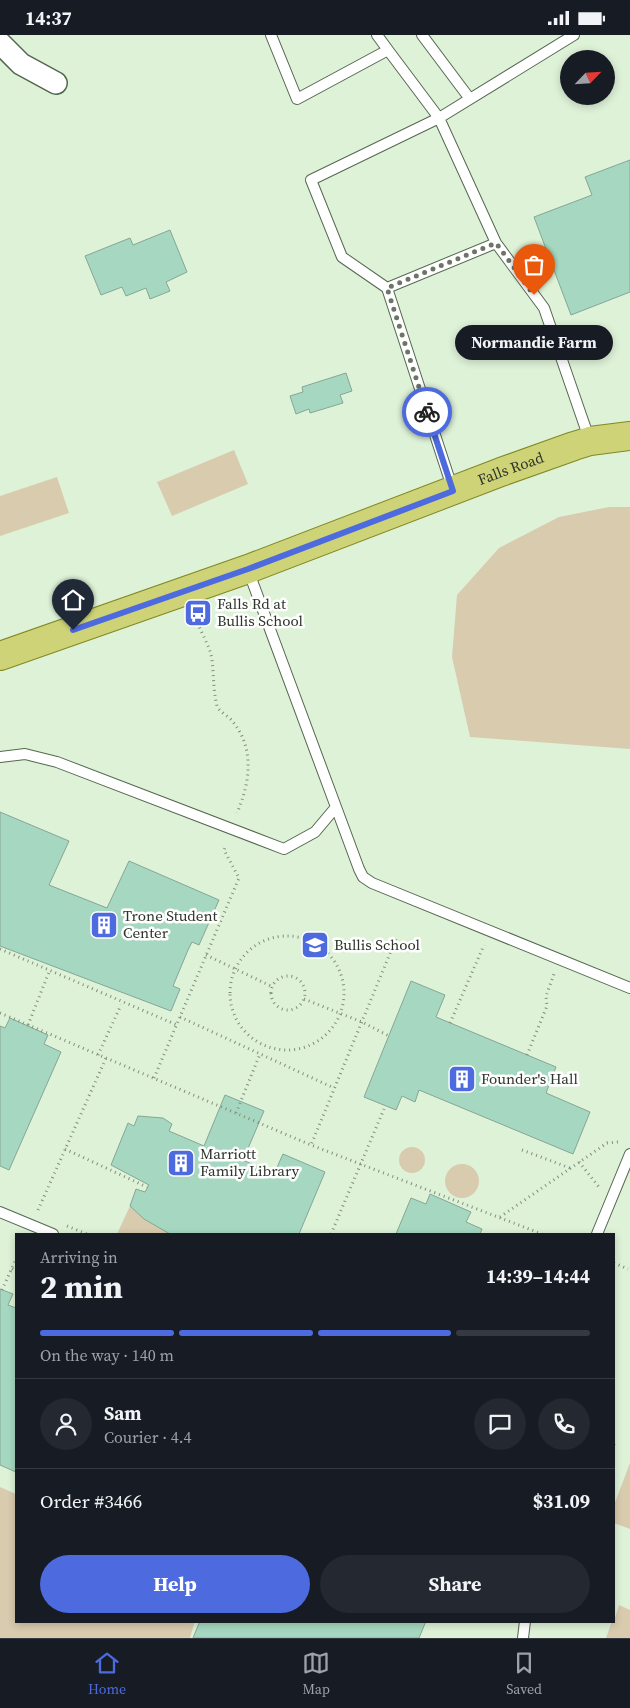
<!DOCTYPE html>
<meta charset="utf-8">
<style>
:root{--surface:#171b24;--page:#242831;--text:#f1f3f6;--muted:#9ea1a6;--line:#363941;--accent:#4e6adf}
body{margin:0;font-family:"Source Serif 4",serif;background:var(--page);color:var(--text);height:100vh;display:flex;flex-direction:column;font-size:19px;white-space:nowrap}
*{box-sizing:border-box;margin:0}
p{font-size:16px;color:var(--muted)}
.icon{flex:none;width:28px;height:28px;fill:none;stroke:currentColor;stroke-width:2;stroke-linecap:round;stroke-linejoin:round}
.map{position:relative;flex:1;overflow:hidden}
.side{position:absolute;left:15px;top:1198px;width:600px;height:390px;display:flex;flex-direction:column;background:var(--surface);border-radius:0px;box-shadow:0 2px 8px #0003}
.side>*{flex:none}
.needle{width:32px;rotate:65deg}
.buttons{position:absolute;left:560px;top:15px;display:grid;gap:10px}
.buttons a{display:grid;place-items:center;width:55px;height:55px;border-radius:50%;background:var(--surface);box-shadow:0 2px 8px #0003;font-size:25px}
.pin{position:absolute;display:grid;place-items:center;width:42px;height:42px;color:#fff;margin:-51px -21px;border-radius:50% 50% 50% 0;rotate:-45deg;box-shadow:0 0 5px #0007}
.pin .icon{rotate:45deg}
.courier{position:absolute;display:grid;place-items:center;width:50px;height:50px;margin:-25px;border:4px solid #4e6adf;border-radius:50%;background:#fff;color:#222;box-shadow:0 1px 6px #0007}
.bubble{position:absolute;height:35px;border-radius:18px;background:var(--surface);box-shadow:0 2px 8px #0003;font-size:16px;font-weight:700;line-height:35px;text-align:center}
.headline em{font-style:normal;font-weight:700}
.headline div{display:flex;flex-direction:column-reverse}
.headline{display:flex;align-items:center;justify-content:space-between;height:85px;padding:0 25px}
h1{font-size:32px;font-weight:700;line-height:38px}
.bar{display:grid;grid-template-columns:repeat(4,1fr);gap:8px 5px;align-content:center;height:60px;padding:0 25px}
.bar i{height:6px;border-radius:4px;background:var(--line)}
.bar .on{background:var(--accent)}
.bar p{grid-column:span 4}
.line{display:flex;align-items:center;gap:12px;padding:0 25px;border-top:1px solid var(--line)}
.line div{flex:1}
.round{display:grid;place-items:center;flex:none;width:52px;height:52px;border-radius:26px;background:var(--page)}
.action{display:flex;gap:10px;margin-top:auto;padding:10px 25px}
.action a{flex:1;height:58px;border-radius:30px;background:var(--accent);color:#fff;font-size:20px;font-weight:700;line-height:58px;text-align:center}
.action a+a{background:var(--page);color:var(--text)}
.status{display:flex;justify-content:space-between;align-items:center;height:35px;padding:0 25px;background:var(--surface);direction:ltr}
.status svg{height:14px;fill:currentColor}
.tab-bar{display:flex;justify-content:space-around;align-items:center;height:70px;border-top:1px solid var(--line);background:var(--surface);font-size:14px;color:var(--muted)}
.tab-bar a{display:grid;justify-items:center;gap:2px}
.tab-bar .on{color:var(--accent)}
.map>svg:first-child{display:block}
.green{fill:#d9cbae}
.building{fill:#a6d8c1;stroke:#86a596}
.lines{fill:none;stroke-linecap:round;stroke-linejoin:round}
.service-casing{stroke:#556750;stroke-width:12}
.minor-casing{stroke:#556750;stroke-width:24}
.primary-casing{stroke:#808822;stroke-width:30}
.path{stroke:#828f7d;stroke-width:3;stroke-dasharray:1 4;stroke-linecap:butt}
.service{stroke:#fff;stroke-width:10}
.minor{stroke:#fff;stroke-width:21}
.primary{stroke:#ced377;stroke-width:28}
.done{stroke:#6b7667;stroke-width:5;stroke-dasharray:0 9}
.route{stroke:#4e6adf;stroke-width:6}
.labels{text-anchor:middle;stroke-width:5;stroke-linejoin:round;paint-order:stroke}
.street-label{font-size:15px;fill:#2d342a;stroke:#fff}
.poi-label{font-size:15px;fill:#2d342a;stroke:#fff;text-anchor:start}
</style>
<div class="status"><b>14:37</b><svg viewBox="0 0 49 12"><path d="M0 12V9h3v3zM5 12V6h3v6zM10 12V3h3v9zM15 12V0h3v12zM26 1h20v11H26zM47 4h2v5h-2z"/></svg></div>
<div class="map">
<svg width="630" height="1603" viewBox="0 0 630 1603">
<rect width="100%" height="100%" fill="#def2d8"/>
<path class="green" d="M234,415l14,34 -76,32 -15,-34z
M57,442l12,36 -69,23v-40z
M609,472h21v242l-160,-12 -18,-80 5,-62 42,-47 60,-31z
M399 1125a13 13 0 1 1 26 0a13 13 0 1 1-26 0Z
M445 1146a17 17 0 1 1 34 0a17 17 0 1 1-34 0Z
M130,1171l14,13 26,15h-53z
M630,1428v66l-16,-6v-18z
M0,1452l16,7v127h179l-5,17h-190z
M619,1570l11,5v28h-24l6,-17h2z"/>
<path class="building" d="M630,125v132l-59,23 -37,-98 58,-22 -7,-18z
M170,195l17,42 -21,10 4,9 -20,8 -4,-11 -20,8 -4,-9 -21,8 -16,-39 45,-18 3,7z
M346,338l6,18 -12,4 3,8 -33,10 -1,-4 -13,5 -6,-18 13,-4 -1,-5z
M0,777l69,29 -20,44 58,23 22,-47 90,39 -20,45 -7,-3 -4,8 -15,36 7,3 -9,22 -171,-65z
M411,946l34,14 -9,22 120,50 -10,26 44,19 -17,42 -154,-64 -4,12 -13,-6 -6,14 -32,-13z
M10,983l38,17 -4,9 17,8 -52,118 -9,-4v-140l5,2z
M225,1060l39,16 -21,49 31,14 9,-20 42,18 -26,62h-129l-26,-15 -14,-13 6,-17 9,3 4,-7 -38,-20 17,-42 6,3 4,-10 25,2 9,6 -3,7 35,15z
M430,1159l41,18 -5,10 16,7 -2,5h-84l15,-36 15,6z
M0,1254l13,5 -5,11 8,3v164l-16,-7z
M200,1586h226l-7,17h-226z"/>
<g class="lines">
<g class="service-casing">
<path id="service" d="M271,0l26,64 91,-49 51,68 135,-83
M377,0l11,15
M422,0l48,64
M387,253l-45,-31 -31,-77 128,-62 57,125
M453,455l-66,-202 109,-45 48,65 46,133
M248,535l88,237
M0,722l25,-3 32,8 227,87 31,-17 21,-25 23,62 4,8 9,6 258,105
M0,1177l53,22
M597,1199l33,-80
M523,1603l2,-17"/>
</g>
<g class="minor-casing">
<path id="minor" d="M0,8l21,21 35,19"/>
</g>
<g class="primary-casing">
<g id="primary">
<path id="s1" d="M0,621l248,-87 253,-97 73,-26 16,-5 40,-5"/>
</g>
</g>
<path class="path" d="M193,579c5,12 18,34 19,46 2,16 1,30 5,46 3,7 12,10 16,16 22,27 17,61 4,91
M230 958a57 57 0 1 1 114 0a57 57 0 1 1-114 0Z
M396,904l-85,206 231,89
M0,914l177,76
M206,920l67,32
M271 958a17 17 0 1 1 34 0a17 17 0 1 1-34 0Z
M304,964l58,23 27,14
M0,978l311,132
M180,982l154,71
M450,988l34,-78
M28,990l21,-53
M98,1020l23,-50
M527,1020l20,-49 -1,-10 8,-22
M154,1043l85,-200 -15,-28 2,-5
M236,1078l24,-59
M65,1114l82,38
M522,1115l48,18
M579,1127l20,25
M38,1175l68,-152
M500,1182l107,-74 11,-1
M67,1191l20,8
M331,1199l53,-125
M614,1228l14,6
M12,1234l4,3
M2,1255l14,-31
M614,1410l3,2"/>
<use href="#service" class="service"/>
<use href="#minor" class="minor"/>
<use href="#primary" class="primary"/>
</g>
<g class="lines">
<path class="done" d="M427,377l-40,-124 109,-45 38,52"/>
<path class="route" d="M73,595l175,-61 205,-78 -26,-79"/>
</g>
<defs>
<g id="bus-square" transform="scale(1.4375)"><rect x="-9" y="-9" width="18" height="18" rx="4" fill="#4e6adf" stroke="#fff"/><path d="M-5-6H5V4H4V6H2V4H-2V6H-4V4H-5ZM-3.5-4V0h7V-4ZM-3.5 1.2v1.5H-2V1.2ZM2 1.2v1.5H3.5V1.2Z" fill="#fff"/></g>
<g id="building-square" transform="scale(1.4375)"><rect x="-9" y="-9" width="18" height="18" rx="4" fill="#4e6adf" stroke="#fff"/><path d="M-4-6H4V6H1V3H-1V6H-4ZM-2.5-4.3h1.7v1.8h-1.7ZM.8-4.3h1.7v1.8H.8ZM-2.5-1h1.7V.8h-1.7ZM.8-1h1.7V.8H.8Z" fill="#fff"/></g>
<g id="school-square" transform="scale(1.4375)"><rect x="-9" y="-9" width="18" height="18" rx="4" fill="#4e6adf" stroke="#fff"/><path d="M0-5L7-2L0 1L-7-2ZM-4 1L0 2.5L4 1V4Q0 6-4 4Z" fill="#fff"/></g>
</defs>
<g fill-rule="evenodd">
<use href="#bus-square" x="198" y="578"/>
<use href="#building-square" x="104" y="890"/>
<use href="#school-square" x="315" y="910"/>
<use href="#building-square" x="462" y="1044"/>
<use href="#building-square" x="181" y="1128"/>
</g>
<g class="labels">
<g class="street-label">
<text dy="5" stroke="none"><textPath href="#s1" startOffset="544">Falls Road</textPath></text>
</g>
<g class="poi-label">
<text x="217" y="574">Falls Rd at<tspan x="217" dy="17">Bullis School</tspan></text>
<text x="123" y="886">Trone Student<tspan x="123" dy="17">Center</tspan></text>
<text x="334" y="915">Bullis School</text>
<text x="481" y="1049">Founder's Hall</text>
<text x="200" y="1124">Marriott<tspan x="200" dy="17">Family Library</tspan></text>
</g>
</g>
</svg>
<div class="buttons">
<a><svg class="needle" viewBox="-14 -14 28 28"><path d="M0-13l5 13h-10z" fill="#e53935"/><path d="M0 13l5-13h-10z" fill="#9ea1a6"/></svg></a>
</div>
<div class="pin" style="left:534px;top:260px;background:#ea580c"><svg class="icon" aria-label="bag" viewBox="0 0 24 24"><path d="M5 8h14l-1 12H6zM9 8a3 3 0 0 1 6 0"/></svg></div>
<div class="pin" style="left:73px;top:595px;background:#1f2937"><svg class="icon" aria-label="home" viewBox="0 0 24 24"><path d="M3 11l9-7 9 7M6 9v11h12V9"/></svg></div>
<div class="courier" style="left:427px;top:377px"><svg class="icon" aria-label="bike" viewBox="0 0 24 24"><circle cx="6" cy="16" r="4"/><circle cx="18" cy="16" r="4"/><path d="M6 16l4-8h5l3 8M10 8l3 8H6M13 5h3"/></svg></div>
<div class="bubble" style="left:455px;top:290px;width:158px">Normandie Farm</div>
<section class="side">
<div class="headline"><div><h1>2 min</h1><p>Arriving in</p></div><em>14:39–14:44</em></div>
<div class="bar"><i class="on"></i><i class="on"></i><i class="on"></i><i></i><p>On the way · 140 m</p></div>
<div class="line" style="height:90px"><a class="round"><svg class="icon" aria-label="person" viewBox="0 0 24 24"><circle cx="12" cy="8" r="4"/><path d="M4 21q1-7 8-7t8 7"/></svg></a><div><b>Sam</b><p>Courier · 4.4</p></div><a class="round"><svg class="icon" aria-label="chat" viewBox="0 0 24 24"><path d="M4 5h16v11H9l-5 4z"/></svg></a><a class="round"><svg class="icon" aria-label="phone" viewBox="0 0 24 24"><path d="M5 4h4l2 5-3 2q2 4 5 5l2-3 5 2v4C11 20 4 13 5 4z"/></svg></a></div>
<div class="line" style="height:65px"><div>Order #3466</div><b>$31.09</b></div>
<div class="action"><a>Help</a><a>Share</a></div>
</section>
</div>
<nav class="tab-bar">
<a class="on"><svg class="icon" aria-label="home" viewBox="0 0 24 24"><path d="M3 11l9-7 9 7M6 9v11h12V9"/></svg>Home</a>
<a><svg class="icon" aria-label="map" viewBox="0 0 24 24"><path d="M3 6l6-2 6 2 6-2v14l-6 2-6-2-6 2zM9 4v14M15 6v14"/></svg>Map</a>
<a><svg class="icon" aria-label="saved" viewBox="0 0 24 24"><path d="M7 4h10v16l-5-4-5 4z"/></svg>Saved</a>
</nav>
